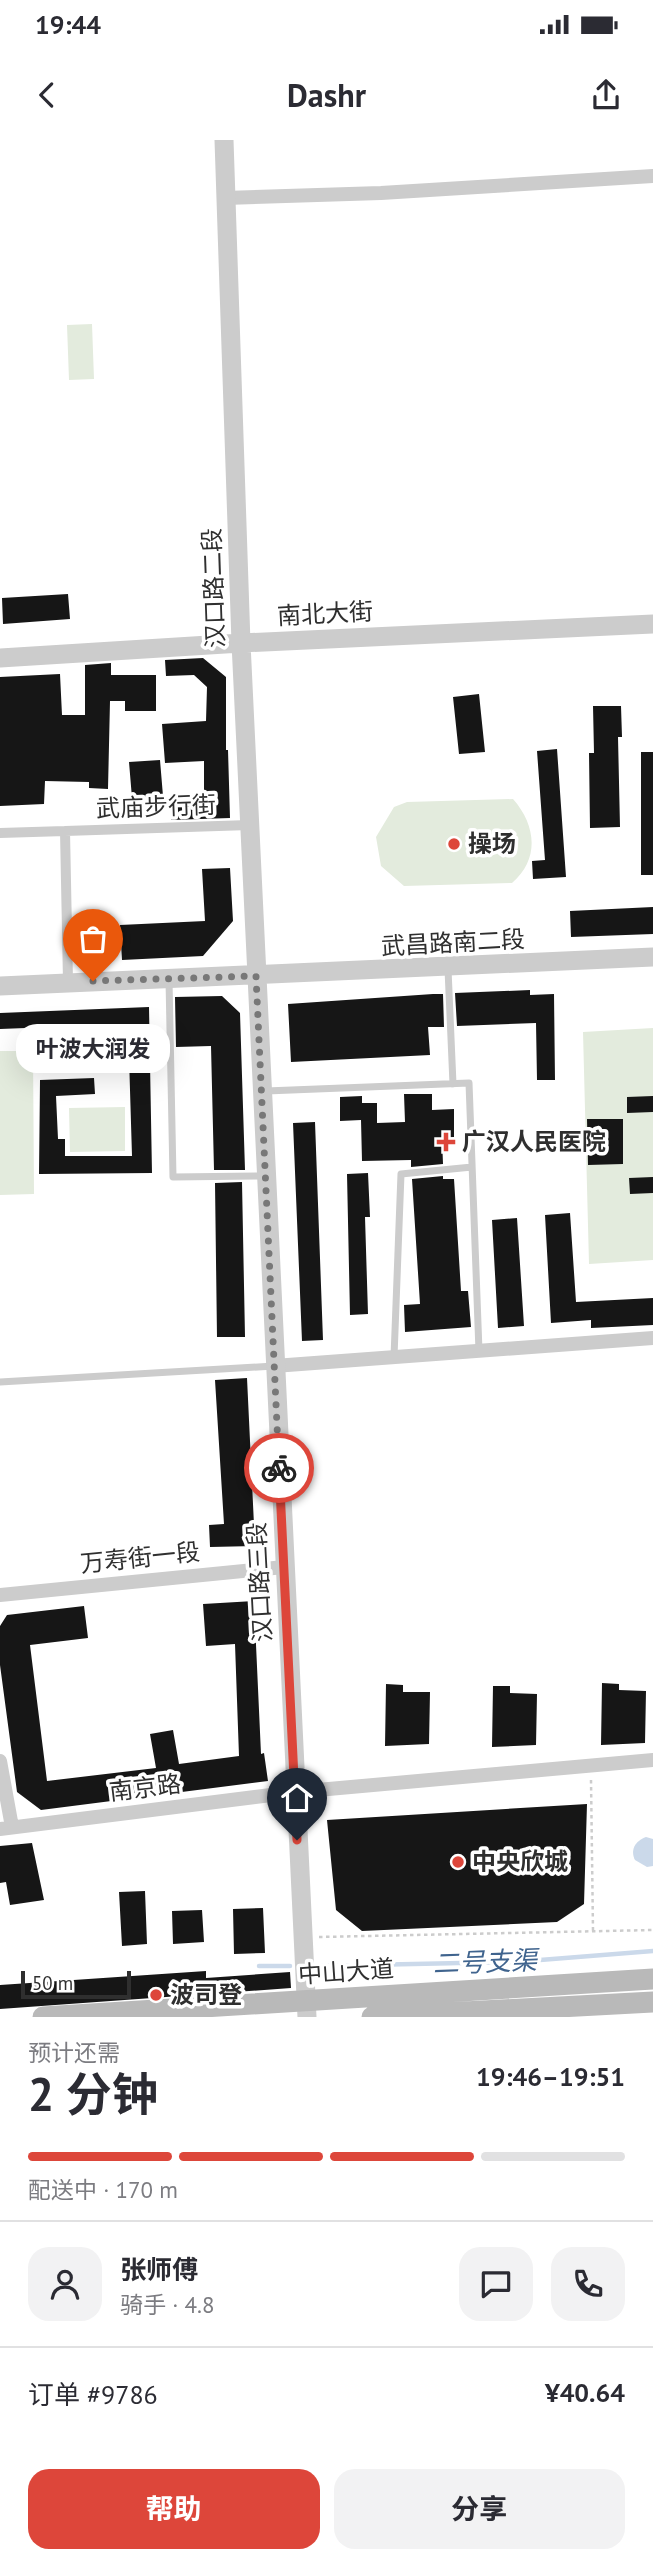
<!DOCTYPE html>
<html lang="zh">
<meta charset="utf-8">
<style>
:root{--surface:#fff;--page:#f2f2f3;--text:#2b2b33;--muted:#7c7c81;--line:#e1e1e2;--accent:#dd463a}
body{margin:0;font-family:"PT Sans","Noto Sans SC",sans-serif;background:var(--page);color:var(--text);height:100vh;display:flex;flex-direction:column;font-size:26px;white-space:nowrap}
*{box-sizing:border-box;margin:0}
p{font-size:23px;color:var(--muted)}
.icon{flex:none;width:38px;height:38px;fill:none;stroke:currentColor;stroke-width:2;stroke-linecap:round;stroke-linejoin:round}
.map{position:relative;height:1877px;overflow:hidden}
.drawer{display:flex;flex-direction:column;background:var(--surface);flex:1}
.drawer>*{flex:none}
.scale{position:absolute;left:21px;bottom:18px;width:110px;box-sizing:border-box;padding-left:7px;border:4px solid #2f2f2f;border-top:0;font-size:19px;line-height:24px;white-space:nowrap;color:#2f2f2f;-webkit-text-stroke:5px #fff;paint-order:stroke}
.pin{position:absolute;display:grid;place-items:center;width:60px;height:60px;color:#fff;margin:-72px -30px;border-radius:50% 50% 50% 0;rotate:-45deg;box-shadow:0 0 7px #0007}
.pin .icon{rotate:45deg}
.courier{position:absolute;display:grid;place-items:center;width:70px;height:70px;margin:-35px;border:5px solid #dd463a;border-radius:50%;background:#fff;color:#222;box-shadow:0 2px 9px #0007}
.bubble{position:absolute;height:49px;border-radius:21px;background:var(--surface);box-shadow:0 7px 28px #0002;font-size:23px;font-weight:700;line-height:49px;text-align:center}
.headline em{font-style:normal;font-weight:700}
.headline div{display:flex;flex-direction:column-reverse}
.headline{display:flex;align-items:center;justify-content:space-between;height:119px;padding:0 28px}
h1{font-size:46px;font-weight:700;line-height:52px}
.bar{display:grid;grid-template-columns:repeat(4,1fr);gap:10px 7px;align-content:center;height:84px;padding:0 28px}
.bar i{height:9px;border-radius:5px;background:var(--line)}
.bar .on{background:var(--accent)}
.bar p{grid-column:span 4}
.line{display:flex;align-items:center;gap:18px;padding:0 28px;border-top:2px solid var(--line)}
.line div{flex:1}
.round{display:grid;place-items:center;flex:none;width:74px;height:74px;border-radius:21px;background:var(--page)}
.primary-button{display:flex;gap:14px;margin-top:auto;padding:14px 28px}
.primary-button a{flex:1;height:80px;border-radius:21px;background:var(--accent);color:#fff;font-size:28px;font-weight:700;line-height:80px;text-align:center}
.primary-button a+a{background:var(--page);color:var(--text)}
.status{display:flex;justify-content:space-between;align-items:center;height:49px;padding:0 35px;background:var(--surface);direction:ltr}
.status svg{height:19px;fill:currentColor}
header{display:flex;justify-content:space-between;align-items:center;height:91px;padding:0 28px;background:var(--surface);font-size:32px;font-weight:700}
.map>svg:first-child{display:block}
.green{fill:#e3ebdd}
.water{fill:#cbd9ea}
.lines{fill:none;stroke-linecap:round;stroke-linejoin:round}
.stream{stroke:#cbd9ea;stroke-width:4.5}
.building{fill:#161616}
.path{stroke:#ccc;stroke-width:2.5;stroke-dasharray:3.5 3.5;stroke-linecap:butt}
.service{stroke:#ccc;stroke-width:7}
.pedestrian{stroke:#ccc;stroke-width:10}
.minor{stroke:#ccc;stroke-width:14}
.tertiary{stroke:#ccc;stroke-width:19}
.secondary{stroke:#b9b9b9;stroke-width:21}
.done{stroke:#787878;stroke-width:7;stroke-dasharray:0 12.6}
.route{stroke:#dd463a;stroke-width:9}
.poi-dot{fill:#dd463a;stroke:#fff;stroke-width:2.5}
.labels{text-anchor:middle;stroke-width:7;stroke-linejoin:round;paint-order:stroke}
.street-label{font-size:24px;fill:#2f2f2f;stroke:#fff}
.poi-label{font-size:24px;font-weight:bold;fill:#2f2f2f;stroke:#fff;text-anchor:start}
.water-label{font-size:26px;font-style:italic;fill:#40648e;stroke:#fff}
</style>
<div class="status"><b>19:44</b><svg viewBox="0 0 49 12"><path d="M0 12V9h3v3zM5 12V6h3v6zM10 12V3h3v9zM15 12V0h3v12zM26 1h20v11H26zM47 4h2v5h-2z"/></svg></div>
<header><svg class="icon" aria-label="back" viewBox="0 0 24 24"><path d="M15 5l-7 7 7 7"/></svg>Dashr<svg class="icon" aria-label="share" viewBox="0 0 24 24"><path d="M12 15V3M7 8l5-5 5 5M5 13v7h14v-7"/></svg></header>
<div class="map">
<svg width="653" height="1877" viewBox="0 0 653 1877">
<rect width="100%" height="100%" fill="#fff"/>
<path class="green" d="M92,184l2,55 -25,1 -2,-55z
M513,659c23,26 27,60 -1,84l-108,3 -23,-20 -5,-29 18,-30 13,-5z
M653,888v232l-64,4 -6,-232z
M0,911h33l1,143 -34,1z
M125,967v44l-55,1 -1,-44z"/>
<path class="water" d="M646,1697l7,2v27l-6,1 -12,-7c-5,-10 0,-19 11,-23z"/>
<g class="lines">
<path class="stream" d="M259,1826h31
M317,1826l198,-4 138,-11"/>
</g>
<path class="building" d="M68,454l2,25 -67,5 -1,-26z
M203,518l23,19v73h2l2,68 -59,2v-26l33,-1v-32l-39,2 -3,-39 44,-3 1,-34 -13,-12 -28,1 -1,-16z
M111,523v12h45v36h-31v-10h-15l-2,88 -19,-1v-6l-44,-1 -1,23 -44,2v-129l60,-3 2,41h23v-50z
M479,554l6,58 -26,2 -6,-57z
M593,566h28l1,31h-4l2,90 -30,1 -1,-75h5z
M557,609l9,128 -33,2 -1,-18 13,-1 -8,-109z
M641,612h12v123h-12z
M160,620l3,36 -31,2 -3,-36z
M230,728l3,53 -30,35 -81,4 -2,-35 85,-4 -3,-52z
M653,767v27l-82,3 -1,-26z
M530,850v5l24,-1 1,86h-18l-1,-57 -79,3 -2,-33z
M433,854h10l1,33h-16l2,28 -139,7 -3,-58z
M222,856l18,17 5,157h-31l-3,-124 -35,1 -1,-50z
M149,867l3,166 -113,1 1,-94 54,-2 1,16 -39,2 2,43h7v17h67l-4,-132 -128,5v-16z
M404,954h28v16l22,-1v28l-12,1 1,26 -32,3v-7l-49,1 -1,-41 -21,1v-24l22,-1v7h15v20l28,-1z
M653,956v16l-26,1v-16z
M587,979h36v45l-35,1z
M315,982l8,218 -21,1 -9,-218z
M368,1033l2,44h-5l3,97 -18,1 -3,-141z
M443,1036v3h11l7,112h7l3,36 -66,5 -1,-27 16,-1 -8,-125z
M653,1037v16l-23,1 -1,-16z
M242,1042l3,155h-28l-2,-154z
M570,1073l6,89 77,-4v27l-62,3v-8l-40,3 -6,-108z
M517,1078l7,108 -26,2 -6,-108z
M247,1238l8,168 -45,1 -1,-22 15,-1 -9,-144z
M254,1461l7,153 3,-1 4,28 -227,29 -24,-18 -17,-127v-39l7,-11 77,-9 4,32 -58,7 17,136 109,-13 -6,-34 23,-4 6,34 60,-8 -4,-112 -29,2 -3,-42z
M602,1543l17,1v6l27,1 -1,52 -44,2z
M386,1544l17,1v7h27l-1,52 -44,2z
M493,1546h17v7l27,1 -1,51 -44,2z
M587,1664l-3,100 -27,18 -195,9 -26,-21 -9,-90z
M32,1703l12,57 -34,5 -4,-23 -6,1v-37z
M145,1751l2,53 -25,2 -3,-54z
M263,1768l2,45 -31,1 -1,-45z
M202,1770l2,32 -31,2 -1,-33z
M206,1831v7l84,-6 1,16 -291,21v-24z"/>
<g class="lines">
<path class="path" d="M591,1640l2,151
M319,1797l334,-7"/>
<path class="service" d="M448,829l5,115
M169,840l4,197 92,-1
M266,951l203,-8 10,268
M394,1217l7,-183 71,-7
M0,1242l274,-16"/>
<path class="pedestrian" d="M65,691l184,-6
M0,693l65,-2 3,151"/>
<path class="minor" d="M225,58l156,-5 272,-17
M274,1226l379,-28
M0,1455l284,-28
M0,1621l12,66
M0,1689l295,-37 358,-32"/>
<path class="tertiary" d="M224,0l17,503 66,1374
M0,518l241,-15 412,-19
M0,846l653,-29"/>
<path class="secondary" d="M43,1877l610,-38
M372,1877l281,-15"/>
</g>
<g class="lines">
<path class="done" d="M93,841l163,-5 23,492"/>
<path class="route" d="M279,1328l18,372"/>
</g>
<g class="poi-dot">
<circle cx="454" cy="704" r="7"/>
<path d="M442.5 991.5h7v7h7v7h-7v7h-7v-7h-7v-7h7z"/>
<circle cx="458" cy="1722" r="7"/>
<circle cx="156" cy="1855" r="7"/>
</g>
<g class="labels">
<g class="street-label">
<text transform="translate(214 448) rotate(-92)" y="8">汉口路二段</text>
<text transform="translate(325 474) rotate(-3)" y="8">南北大街</text>
<text transform="translate(156 667) rotate(-2)" y="8">武庙步行街</text>
<text transform="translate(453 803) rotate(-3)" y="8">武昌路南二段</text>
<text transform="translate(140 1418) rotate(-6)" y="8">万寿街一段</text>
<text transform="translate(260 1442) rotate(-93)" y="8">汉口路三段</text>
<text transform="translate(145 1648) rotate(-7)" y="8">南京路</text>
<text transform="translate(346 1832) rotate(-4)" y="8">中山大道</text>
</g>
<g class="poi-label">
<text x="468" y="712">操场</text>
<text x="462" y="1010">广汉人民医院</text>
<text x="472" y="1730">中央欣城</text>
<text x="170" y="1863">波司登</text>
</g>
<g class="water-label">
<text transform="translate(485 1822) rotate(-2)" y="9">二号支渠</text>
</g>
</g>
</svg>
<div class="scale">50 m</div>
<div class="pin" style="left:93px;top:841px;background:#ea580c"><svg class="icon" aria-label="bag" viewBox="0 0 24 24"><path d="M5 8h14l-1 12H6zM9 8a3 3 0 0 1 6 0"/></svg></div>
<div class="pin" style="left:297px;top:1700px;background:#1f2937"><svg class="icon" aria-label="home" viewBox="0 0 24 24"><path d="M3 11l9-7 9 7M6 9v11h12V9"/></svg></div>
<div class="courier" style="left:279px;top:1328px"><svg class="icon" aria-label="bike" viewBox="0 0 24 24"><circle cx="6" cy="16" r="4"/><circle cx="18" cy="16" r="4"/><path d="M6 16l4-8h5l3 8M10 8l3 8H6M13 5h3"/></svg></div>
<div class="bubble" style="left:16px;top:884px;width:154px">叶波大润发</div>
</div>
<section class="drawer">
<div class="headline"><div><h1>2 分钟</h1><p>预计还需</p></div><em>19:46–19:51</em></div>
<div class="bar"><i class="on"></i><i class="on"></i><i class="on"></i><i></i><p>配送中 · 170 m</p></div>
<div class="line" style="height:126px"><a class="round"><svg class="icon" aria-label="person" viewBox="0 0 24 24"><circle cx="12" cy="8" r="4"/><path d="M4 21q1-7 8-7t8 7"/></svg></a><div><b>张师傅</b><p>骑手 · 4.8</p></div><a class="round"><svg class="icon" aria-label="chat" viewBox="0 0 24 24"><path d="M4 5h16v11H9l-5 4z"/></svg></a><a class="round"><svg class="icon" aria-label="phone" viewBox="0 0 24 24"><path d="M5 4h4l2 5-3 2q2 4 5 5l2-3 5 2v4C11 20 4 13 5 4z"/></svg></a></div>
<div class="line" style="height:91px"><div>订单 #9786</div><b>¥40.64</b></div>
<div class="primary-button"><a>帮助</a><a>分享</a></div>
</section>
